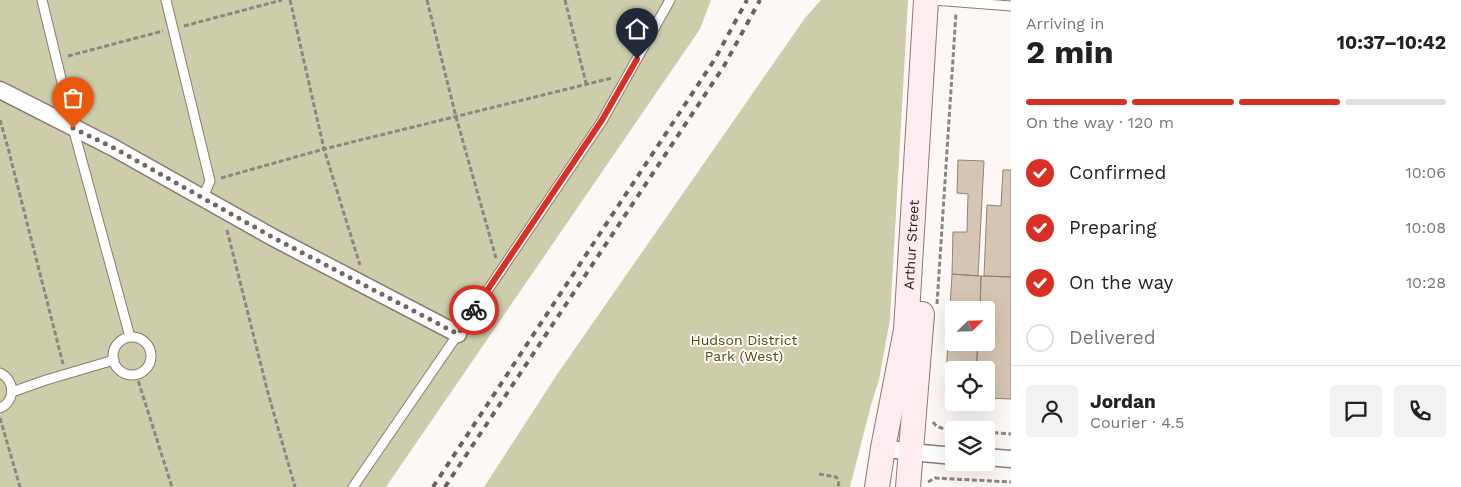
<!DOCTYPE html>
<meta charset="utf-8">
<style>
:root{--surface:#fff;--page:#f2f2f2;--text:#222;--muted:#767676;--line:#e0e0e0;--accent:#d93025}
body{margin:0;font-family:"Work Sans",sans-serif;background:var(--page);color:var(--text);height:100vh;display:flex;flex-direction:column;font-size:19px;white-space:nowrap}
*{box-sizing:border-box;margin:0}
p{font-size:16px;color:var(--muted)}
.icon{flex:none;width:28px;height:28px;fill:none;stroke:currentColor;stroke-width:2;stroke-linecap:round;stroke-linejoin:round}
.map{position:relative;flex:1;overflow:hidden}
.side{display:flex;flex-direction:column;background:var(--surface);width:450px}
.side>*{flex:none}
.needle{width:32px;rotate:67deg}
.tools{position:absolute;left:945px;top:301px;display:grid;gap:10px}
.tools a{display:grid;place-items:center;width:50px;height:50px;border-radius:5px;background:var(--surface);box-shadow:0 5px 20px #0002;font-size:25px}
.pin{position:absolute;display:grid;place-items:center;width:42px;height:42px;color:#fff;margin:-51px -21px;border-radius:50% 50% 50% 0;rotate:-45deg;box-shadow:0 0 5px #0007}
.pin .icon{rotate:45deg}
.courier{position:absolute;display:grid;place-items:center;width:50px;height:50px;margin:-25px;border:4px solid #d93025;border-radius:50%;background:#fff;color:#222;box-shadow:0 1px 6px #0007}
.summary em{font-style:normal;font-weight:700}
.summary div{display:flex;flex-direction:column-reverse}
.summary{display:flex;align-items:center;justify-content:space-between;height:85px;padding:0 15px}
h1{font-size:32px;font-weight:700;line-height:38px}
.bar{display:grid;grid-template-columns:repeat(4,1fr);gap:8px 5px;align-content:center;height:60px;padding:0 15px}
.bar i{height:6px;border-radius:4px;background:var(--line)}
.bar .on{background:var(--accent)}
.bar p{grid-column:span 4}
.line{display:flex;align-items:center;gap:12px;padding:0 15px;border-top:1px solid var(--line)}
.line div{flex:1}
.round{display:grid;place-items:center;flex:none;width:52px;height:52px;border-radius:5px;background:var(--page)}
ol{padding:0 15px;list-style:none}
li{display:flex;align-items:center;gap:15px;height:55px}
li p{margin-inline-start:auto}
li .icon{padding:5px;border-radius:50%;background:var(--accent);color:#fff;stroke-width:4}
li:last-child{color:var(--muted)}
li i{width:28px;height:28px;border:2px solid var(--line);border-radius:50%}
main{display:flex;flex:1;min-height:0}
.map>svg:first-child{display:block}
.green{fill:#cdccab}
.building{fill:#d5c5b2;stroke:#918371}
.lines{fill:none;stroke-linecap:round;stroke-linejoin:round}
.lane-casing{stroke:#907871;stroke-width:11}
.street-casing{stroke:#907871;stroke-width:19}
.secondary-casing{stroke:#907871;stroke-width:26}
.path{stroke:#8c8582;stroke-width:3;stroke-dasharray:5 2.5;stroke-linecap:butt}
.lane{stroke:#fff;stroke-width:9}
.street{stroke:#fff;stroke-width:16}
.secondary{stroke:#ffecf0;stroke-width:24}
.rail{stroke:#6a625f;stroke-width:4;stroke-dasharray:6 6;stroke-linecap:butt}
.done{stroke:#716966;stroke-width:5;stroke-dasharray:0 9}
.route{stroke:#d93025;stroke-width:6}
.labels{text-anchor:middle;stroke-width:4;stroke-linejoin:round;paint-order:stroke}
.street-label{font-size:14px;fill:#261c19;stroke:#fdf8f6}
.park-label{font-size:14px;fill:#504c0b;stroke:#fdf8f6}
</style>
<main>
<div class="map">
<svg width="1011" height="487" viewBox="0 0 1011 487">
<rect width="100%" height="100%" fill="#fdf8f6"/>
<path class="green" d="M0,0h711l-11,29 -314,458h-386z
M821,0h87l-18,319 -11,61 -8,25 -21,82h-366l74,-114 247,-355z"/>
<path class="building" d="M958,160l26,1 -6,115 -26,-2 1,-42h14l1,-38 -11,-1z
M1003,170h8v107l-27,-1 3,-71 14,1z
M952,274l29,2 -1,34h-26v32h24l-2,28h-22v6h-8z
M981,276l30,1v122l-25,-1v-28h-10l2,-28h8v-32h-6z"/>
<g class="lines">
<g class="lane-casing">
<path id="lane" d="M42,0l31,128 57,209
M166,0l44,181 -7,16
M933,0l78,6
M113 356a19 19 0 1 1 38 0a19 19 0 1 1-38 0Z
M0,373c15,7 16,28 0,35
M12,392l34,-12 68,-20
M353,487l105,-153 144,-213 68,-121"/>
</g>
<g class="street-casing">
<path id="street" d="M0,90l114,58 160,90 184,96
M883,448l28,4 43,4
M986,457l25,2"/>
</g>
<g class="secondary-casing">
<g id="secondary">
<path id="s1" d="M877,487l6,-39 23,-118 20,-330"/>
<path d="M908,487l14,-173"/>
</g>
</g>
<path class="path" d="M290,0l34,149 36,116
M427,0l29,117 40,141
M565,0l21,83
M184,26l98,-26
M68,56l95,-25
M0,120l8,28 55,216
M221,178l103,-29 288,-71
M227,230l41,163 27,94
M937,304l19,-291
M136,374l36,113
M0,418l20,69
M933,422c5,8 15,7 25,8
M986,432l25,2
M819,474l17,3 3,4 -1,6
M928,482l7,-4 76,4"/>
<use href="#lane" class="lane"/>
<use href="#street" class="street"/>
<use href="#secondary" class="secondary"/>
<path class="rail" d="M433,487l282,-428 32,-59
M445,487l279,-421 36,-66"/>
</g>
<g class="lines">
<path class="done" d="M73,128l41,20 160,90 184,96 16,-24"/>
<path class="route" d="M474,310l128,-190 35,-61"/>
</g>
<g class="labels">
<g class="street-label">
<text dy="5" stroke="none"><textPath href="#s1" startOffset="245">Arthur Street</textPath></text>
</g>
<g class="park-label">
<text x="744" y="345">Hudson District<tspan x="744" dy="16">Park (West)</tspan></text>
</g>
</g>
</svg>
<div class="tools">
<a><svg class="needle" viewBox="-14 -14 28 28"><path d="M0-13l5 13h-10z" fill="#e53935"/><path d="M0 13l5-13h-10z" fill="#767676"/></svg></a>
<a><svg class="icon" aria-label="locate" viewBox="0 0 24 24"><circle cx="12" cy="12" r="6"/><path d="M12 2v4M12 18v4M2 12h4M18 12h4"/></svg></a>
<a><svg class="icon" aria-label="layers" viewBox="0 0 24 24"><path d="M12 4l9 5-9 5-9-5zM3 14l9 5 9-5"/></svg></a>
</div>
<div class="pin" style="left:73px;top:128px;background:#ea580c"><svg class="icon" aria-label="bag" viewBox="0 0 24 24"><path d="M5 8h14l-1 12H6zM9 8a3 3 0 0 1 6 0"/></svg></div>
<div class="pin" style="left:637px;top:59px;background:#1f2937"><svg class="icon" aria-label="home" viewBox="0 0 24 24"><path d="M3 11l9-7 9 7M6 9v11h12V9"/></svg></div>
<div class="courier" style="left:474px;top:310px"><svg class="icon" aria-label="bike" viewBox="0 0 24 24"><circle cx="6" cy="16" r="4"/><circle cx="18" cy="16" r="4"/><path d="M6 16l4-8h5l3 8M10 8l3 8H6M13 5h3"/></svg></div>
</div>
<section class="side">
<div class="summary"><div><h1>2 min</h1><p>Arriving in</p></div><em>10:37–10:42</em></div>
<div class="bar"><i class="on"></i><i class="on"></i><i class="on"></i><i></i><p>On the way · 120 m</p></div>
<ol>
<li><svg class="icon" aria-label="check" viewBox="0 0 24 24"><path d="M5 12l5 5 9-10"/></svg>Confirmed<p>10:06</p></li>
<li><svg class="icon" aria-label="check" viewBox="0 0 24 24"><path d="M5 12l5 5 9-10"/></svg>Preparing<p>10:08</p></li>
<li><svg class="icon" aria-label="check" viewBox="0 0 24 24"><path d="M5 12l5 5 9-10"/></svg>On the way<p>10:28</p></li>
<li><i></i>Delivered</li>
</ol>
<div class="line" style="height:90px"><a class="round"><svg class="icon" aria-label="person" viewBox="0 0 24 24"><circle cx="12" cy="8" r="4"/><path d="M4 21q1-7 8-7t8 7"/></svg></a><div><b>Jordan</b><p>Courier · 4.5</p></div><a class="round"><svg class="icon" aria-label="chat" viewBox="0 0 24 24"><path d="M4 5h16v11H9l-5 4z"/></svg></a><a class="round"><svg class="icon" aria-label="phone" viewBox="0 0 24 24"><path d="M5 4h4l2 5-3 2q2 4 5 5l2-3 5 2v4C11 20 4 13 5 4z"/></svg></a></div>
</section>
</main>
